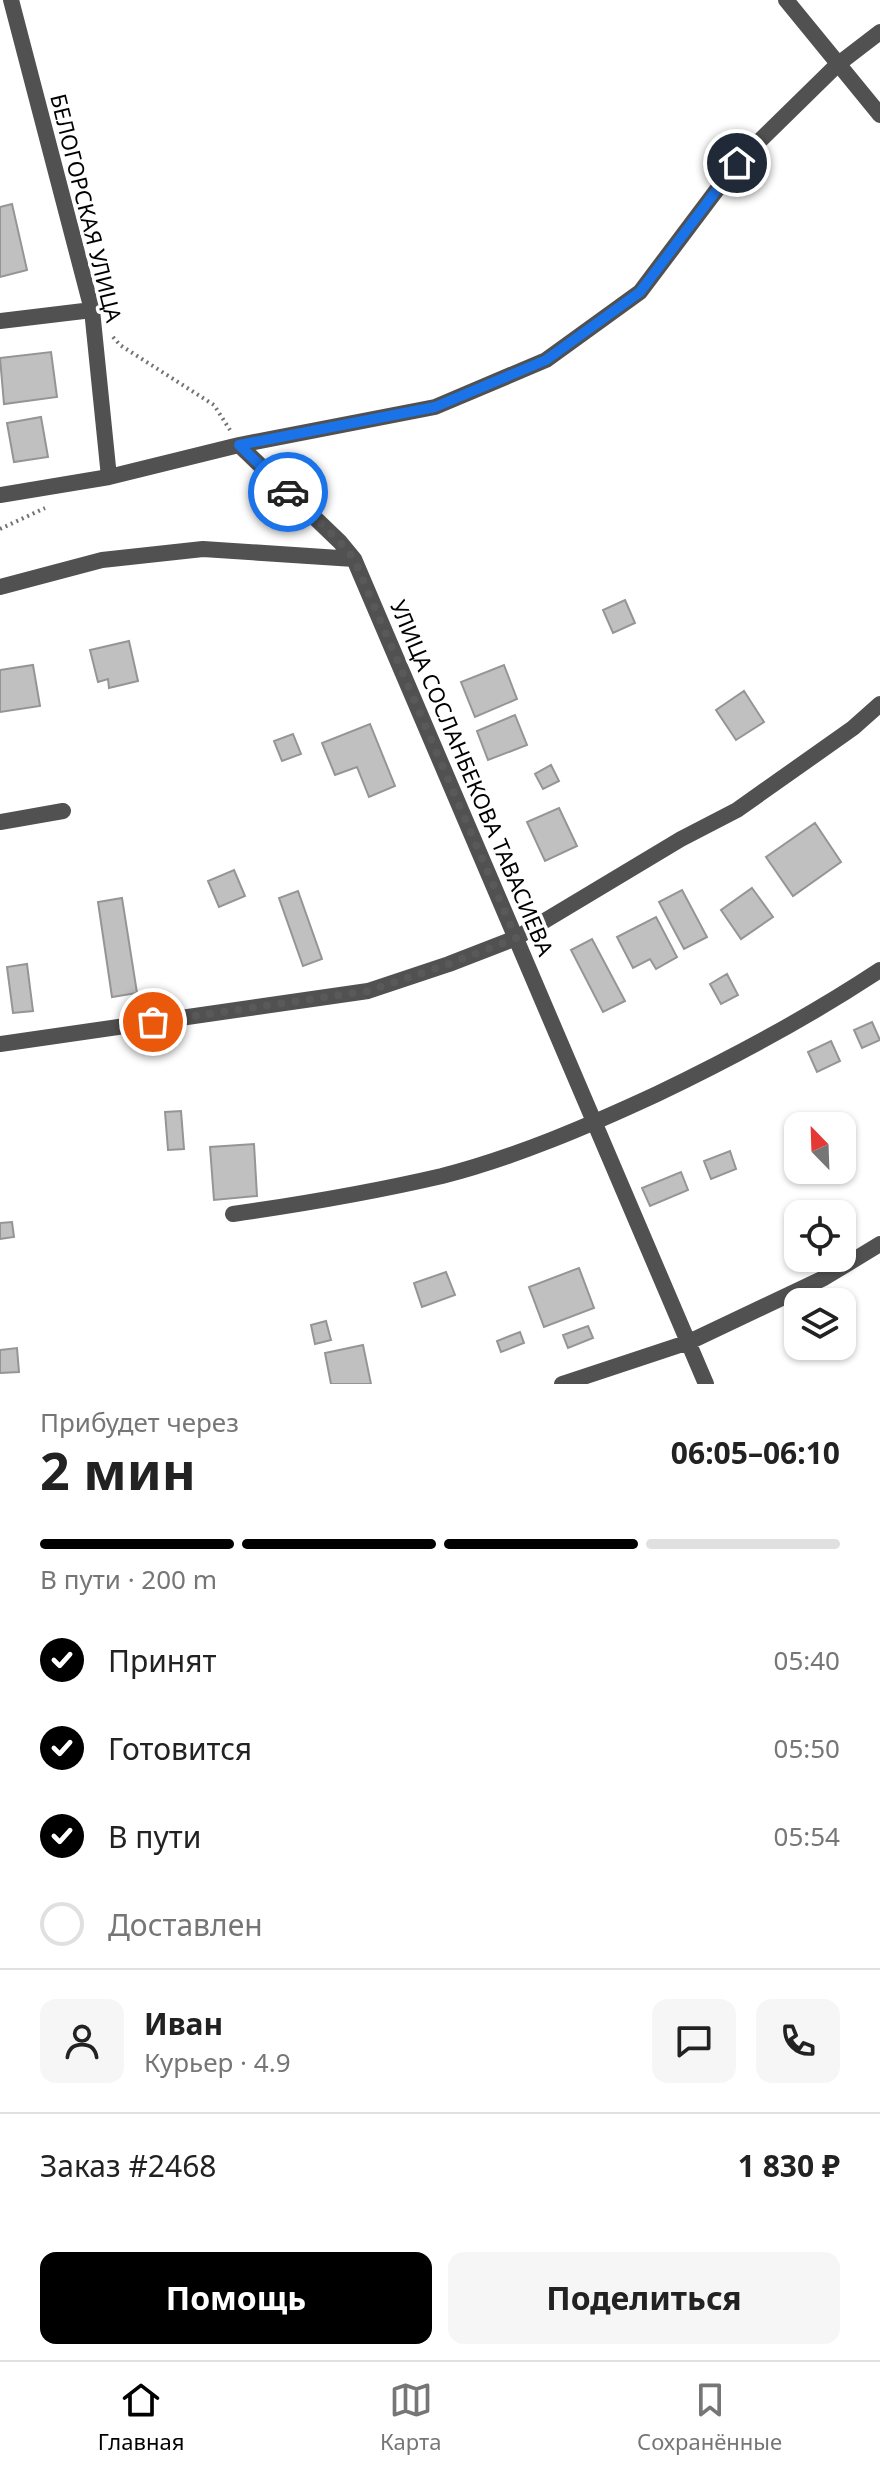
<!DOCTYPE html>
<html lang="ru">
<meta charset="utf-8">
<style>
:root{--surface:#fff;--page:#f6f6f6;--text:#222;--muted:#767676;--line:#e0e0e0;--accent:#000}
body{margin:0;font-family:"Noto Sans",sans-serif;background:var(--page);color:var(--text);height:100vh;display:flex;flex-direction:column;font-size:30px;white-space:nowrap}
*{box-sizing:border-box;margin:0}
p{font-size:26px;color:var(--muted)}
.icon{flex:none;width:44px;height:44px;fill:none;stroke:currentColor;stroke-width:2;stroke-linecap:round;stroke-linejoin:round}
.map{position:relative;height:1384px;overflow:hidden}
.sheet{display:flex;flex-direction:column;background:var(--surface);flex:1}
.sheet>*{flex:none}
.needle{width:52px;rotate:337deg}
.buttons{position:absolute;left:784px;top:1112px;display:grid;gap:16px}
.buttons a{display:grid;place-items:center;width:72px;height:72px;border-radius:16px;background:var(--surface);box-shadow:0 2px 6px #0004;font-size:40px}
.pin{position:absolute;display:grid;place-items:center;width:68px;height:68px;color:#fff;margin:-34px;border:4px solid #fff;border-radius:50%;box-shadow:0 2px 8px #0007}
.courier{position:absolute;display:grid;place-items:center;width:80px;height:80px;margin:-40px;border:6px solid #1a73e8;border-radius:50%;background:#fff;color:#222;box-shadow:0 2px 10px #0007}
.head em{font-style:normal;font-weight:700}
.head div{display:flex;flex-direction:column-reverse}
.head{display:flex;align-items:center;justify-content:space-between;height:136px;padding:0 40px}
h1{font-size:52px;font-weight:700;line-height:60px}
.bar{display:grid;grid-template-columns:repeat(4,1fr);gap:12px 8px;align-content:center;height:96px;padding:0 40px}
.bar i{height:10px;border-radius:6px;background:var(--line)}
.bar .active{background:var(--accent)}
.bar p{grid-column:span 4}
.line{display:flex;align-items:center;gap:20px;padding:0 40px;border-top:2px solid var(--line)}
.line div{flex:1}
.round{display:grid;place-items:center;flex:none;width:84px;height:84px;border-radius:16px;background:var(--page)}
ol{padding:0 40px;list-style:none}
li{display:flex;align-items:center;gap:24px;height:88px}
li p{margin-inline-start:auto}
li .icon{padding:8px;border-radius:50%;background:var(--accent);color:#fff;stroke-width:4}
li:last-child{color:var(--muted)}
li i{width:44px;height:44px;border:4px solid var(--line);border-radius:50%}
.button{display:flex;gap:16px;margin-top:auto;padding:16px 40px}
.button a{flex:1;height:92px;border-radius:16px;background:var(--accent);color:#fff;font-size:32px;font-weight:700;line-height:92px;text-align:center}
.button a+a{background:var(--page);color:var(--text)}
.menu{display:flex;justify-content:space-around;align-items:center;height:112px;border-top:2px solid var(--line);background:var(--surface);font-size:22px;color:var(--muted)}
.menu a{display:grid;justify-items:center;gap:4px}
.menu .active{color:var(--accent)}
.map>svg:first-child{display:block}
.building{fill:#c0c0c0;stroke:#959595;stroke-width:2}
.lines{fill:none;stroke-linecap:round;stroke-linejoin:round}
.path{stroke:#737373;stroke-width:4;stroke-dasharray:2 4;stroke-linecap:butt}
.minor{stroke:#515151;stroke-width:16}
.done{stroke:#595959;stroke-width:8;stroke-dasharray:0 14.4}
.route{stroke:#1a73e8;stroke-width:10}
.labels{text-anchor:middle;stroke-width:7;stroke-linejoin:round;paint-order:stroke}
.street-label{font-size:22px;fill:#000;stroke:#fff}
</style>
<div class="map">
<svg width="880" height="1384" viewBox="0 0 880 1384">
<rect width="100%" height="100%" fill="#fff"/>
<path class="building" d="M12,204l15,66 -27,7v-70z
M51,352l6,45 -53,7 -4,-46z
M41,417l7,40 -34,5 -7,-39z
M625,600l10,23 -22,10 -10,-23z
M129,641l9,40 -29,7 -1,-9 -10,3 -8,-32z
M33,665l7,41 -40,6v-42z
M504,665l13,34 -42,18 -14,-35z
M744,691l20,31 -28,18 -20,-30z
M515,715l12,30 -39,15 -11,-29z
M370,724l25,62 -26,11 -12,-30 -22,8 -13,-32z
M293,734l8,20 -19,7 -8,-20z
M551,765l8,16 -16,8 -8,-15z
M559,808l18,38 -32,15 -18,-39z
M815,823l26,39 -48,34 -27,-39z
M234,870l11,26 -26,11 -11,-26z
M752,888l21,29 -32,22 -20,-29z
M682,890l25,47 -23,12 -25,-47z
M298,891l24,68 -19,7 -24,-68z
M122,898l15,95 -25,4 -14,-95z
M656,917l21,40 -21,12 -6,-10 -17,9 -16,-31z
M592,939l33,62 -22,11 -32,-62z
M27,964l6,47 -20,2 -6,-46z
M727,974l11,21 -17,9 -11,-20z
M872,1022l8,18 -18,8 -8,-18z
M831,1041l9,20 -23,11 -9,-20z
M181,1111l3,38 -16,1 -3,-38z
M254,1144l3,52 -43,4 -4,-53z
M730,1151l6,18 -25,10 -7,-18z
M681,1172l7,18 -38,16 -8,-18z
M12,1222l2,15 -14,2v-16z
M579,1268l15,40 -50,19 -15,-40z
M446,1272l9,23 -33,12 -8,-24z
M326,1321l5,19 -16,4 -4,-19z
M588,1326l5,12 -25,10 -5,-13z
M520,1332l4,11 -23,9 -4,-11z
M363,1345l8,39h-40l-6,-31z
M17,1348l2,24 -19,1v-23z"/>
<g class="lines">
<path class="path" d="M113,337l7,8 94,60 16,25
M0,529l45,-21"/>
<path class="minor" d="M11,0l81,310 17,167
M786,0l94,115
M0,321l92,-11
M239,445l101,97 14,17 352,825
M0,495l109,-18 130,-32 196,-38 111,-47 94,-68 97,-129 100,-98 43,-33
M0,587l102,-27 101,-11 151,10
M0,822l63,-11
M0,1044l368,-53 81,-27 67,-26 165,-99 56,-29 116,-82 27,-24
M233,1214c70,-10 140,-22 209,-38 74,-19 146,-50 215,-82 77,-37 152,-77 223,-124
M562,1384l127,-42 135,-64 56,-34"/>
</g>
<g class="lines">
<path class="done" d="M153,1022l215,-31 81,-27 67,-26 -162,-379 -14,-17 -52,-50"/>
<path class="route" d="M288,492l-49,-47 196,-38 111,-47 94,-68 97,-129"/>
</g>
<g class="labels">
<g class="street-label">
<text transform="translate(86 208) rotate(76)" y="8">БЕЛОГОРСКАЯ УЛИЦА</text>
<text transform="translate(472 778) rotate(67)" y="8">УЛИЦА СОСЛАНБЕКОВА ТАВАСИЕВА</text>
</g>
</g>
</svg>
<div class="buttons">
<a><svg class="needle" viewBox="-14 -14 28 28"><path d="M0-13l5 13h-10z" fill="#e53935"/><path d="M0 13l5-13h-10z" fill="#767676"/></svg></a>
<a><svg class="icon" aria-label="locate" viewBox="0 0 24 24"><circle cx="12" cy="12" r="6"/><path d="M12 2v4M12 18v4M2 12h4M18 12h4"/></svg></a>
<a><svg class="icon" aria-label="layers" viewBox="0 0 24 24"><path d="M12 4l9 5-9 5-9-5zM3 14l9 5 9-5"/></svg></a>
</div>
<div class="pin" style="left:153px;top:1022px;background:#ea580c"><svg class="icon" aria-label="bag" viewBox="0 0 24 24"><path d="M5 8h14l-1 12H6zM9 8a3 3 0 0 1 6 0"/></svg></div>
<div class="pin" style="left:737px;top:163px;background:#1f2937"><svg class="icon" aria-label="home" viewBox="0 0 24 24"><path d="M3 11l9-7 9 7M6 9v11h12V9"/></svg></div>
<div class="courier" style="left:288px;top:492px"><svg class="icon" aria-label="car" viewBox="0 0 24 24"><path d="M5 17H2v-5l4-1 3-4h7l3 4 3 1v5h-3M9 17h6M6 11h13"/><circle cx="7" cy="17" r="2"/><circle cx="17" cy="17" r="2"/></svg></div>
</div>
<section class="sheet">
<div class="head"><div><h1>2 мин</h1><p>Прибудет через</p></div><em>06:05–06:10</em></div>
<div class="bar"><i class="active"></i><i class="active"></i><i class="active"></i><i></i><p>В пути · 200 m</p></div>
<ol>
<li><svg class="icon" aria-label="check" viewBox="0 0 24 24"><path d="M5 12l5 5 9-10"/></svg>Принят<p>05:40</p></li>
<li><svg class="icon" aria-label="check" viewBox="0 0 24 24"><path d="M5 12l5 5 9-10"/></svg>Готовится<p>05:50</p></li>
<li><svg class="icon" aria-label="check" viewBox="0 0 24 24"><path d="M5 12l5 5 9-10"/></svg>В пути<p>05:54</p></li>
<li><i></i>Доставлен</li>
</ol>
<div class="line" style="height:144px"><a class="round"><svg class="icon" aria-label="person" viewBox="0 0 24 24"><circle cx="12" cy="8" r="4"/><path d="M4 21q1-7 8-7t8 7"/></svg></a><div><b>Иван</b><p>Курьер · 4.9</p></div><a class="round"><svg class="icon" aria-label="chat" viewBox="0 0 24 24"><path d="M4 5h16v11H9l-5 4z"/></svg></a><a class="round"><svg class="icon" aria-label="phone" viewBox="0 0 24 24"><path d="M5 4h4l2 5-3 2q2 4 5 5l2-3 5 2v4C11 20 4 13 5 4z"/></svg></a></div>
<div class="line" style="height:104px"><div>Заказ #2468</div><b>1 830 ₽</b></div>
<div class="button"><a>Помощь</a><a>Поделиться</a></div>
</section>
<nav class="menu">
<a class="active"><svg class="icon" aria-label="home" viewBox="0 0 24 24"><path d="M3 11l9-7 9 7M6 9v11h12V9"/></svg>Главная</a>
<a><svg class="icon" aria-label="map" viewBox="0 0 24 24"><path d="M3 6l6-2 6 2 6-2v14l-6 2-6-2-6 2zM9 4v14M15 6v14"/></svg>Карта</a>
<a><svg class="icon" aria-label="saved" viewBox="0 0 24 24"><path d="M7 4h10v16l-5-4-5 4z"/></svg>Сохранённые</a>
</nav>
